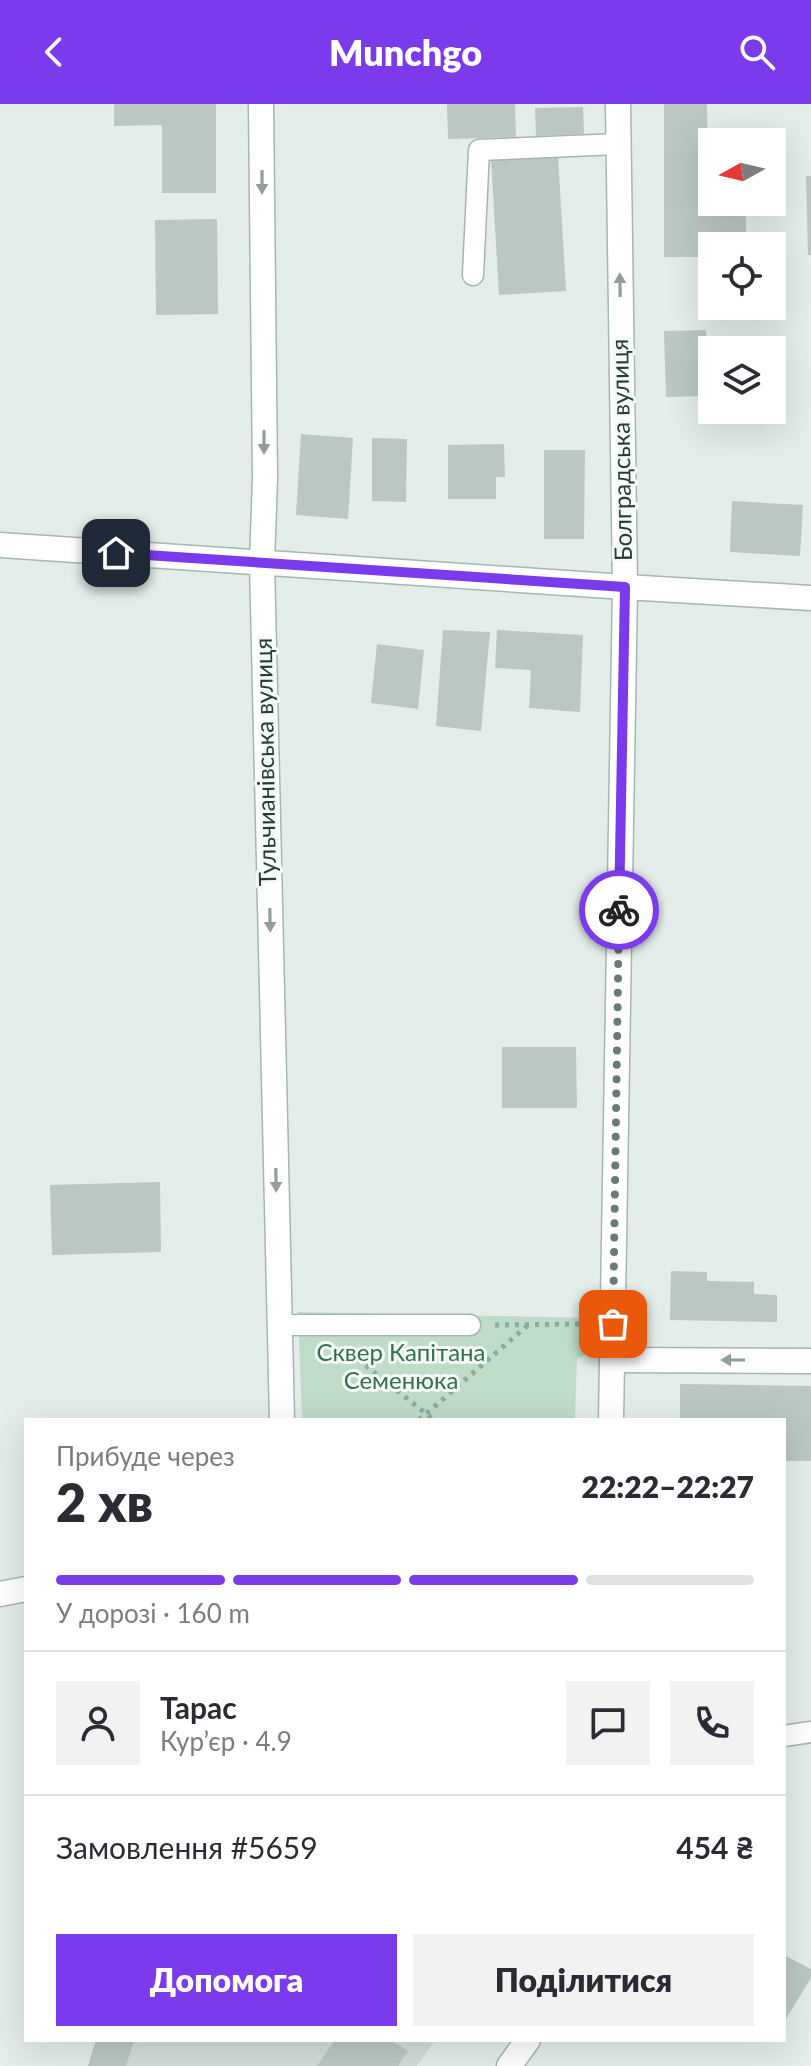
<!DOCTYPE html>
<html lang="uk">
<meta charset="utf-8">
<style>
:root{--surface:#fff;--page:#f2f2f3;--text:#2b2b33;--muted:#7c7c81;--line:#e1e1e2;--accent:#7c3aed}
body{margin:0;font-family:Lato,sans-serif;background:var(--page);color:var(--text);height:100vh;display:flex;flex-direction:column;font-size:30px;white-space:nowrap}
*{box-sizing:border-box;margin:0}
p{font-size:26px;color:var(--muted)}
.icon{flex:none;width:44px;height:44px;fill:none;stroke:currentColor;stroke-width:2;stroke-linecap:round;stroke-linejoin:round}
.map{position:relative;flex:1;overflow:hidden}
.drawer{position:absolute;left:24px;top:1314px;width:762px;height:624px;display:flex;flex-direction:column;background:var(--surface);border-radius:0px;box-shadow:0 8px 32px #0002}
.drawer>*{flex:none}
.needle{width:52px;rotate:262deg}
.buttons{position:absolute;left:698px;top:24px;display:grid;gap:16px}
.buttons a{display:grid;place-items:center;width:88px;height:88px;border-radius:0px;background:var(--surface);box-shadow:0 8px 32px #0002;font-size:40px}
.pin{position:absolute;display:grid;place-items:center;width:68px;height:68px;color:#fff;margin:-34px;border-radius:16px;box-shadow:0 4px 12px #0006}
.courier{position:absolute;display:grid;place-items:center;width:80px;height:80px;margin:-40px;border:6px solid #7c3aed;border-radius:50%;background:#fff;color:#222;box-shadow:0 2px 10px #0007}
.overview em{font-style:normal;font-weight:800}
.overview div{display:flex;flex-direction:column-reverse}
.overview{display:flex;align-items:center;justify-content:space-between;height:136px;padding:0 32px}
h1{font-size:52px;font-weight:800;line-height:60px}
.bar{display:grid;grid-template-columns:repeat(4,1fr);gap:12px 8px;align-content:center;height:96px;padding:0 32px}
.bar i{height:10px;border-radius:6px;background:var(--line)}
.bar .current{background:var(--accent)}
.bar p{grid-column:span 4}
.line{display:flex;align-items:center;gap:20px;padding:0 32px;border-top:2px solid var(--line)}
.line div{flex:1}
.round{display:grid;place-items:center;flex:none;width:84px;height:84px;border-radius:0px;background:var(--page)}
.action{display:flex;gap:16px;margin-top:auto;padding:16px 32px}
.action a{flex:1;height:92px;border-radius:0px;background:var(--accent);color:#fff;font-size:32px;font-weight:800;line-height:92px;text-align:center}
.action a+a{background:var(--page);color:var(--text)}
header{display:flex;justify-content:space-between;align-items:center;height:104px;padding:0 32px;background:var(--accent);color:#fff;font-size:36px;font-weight:800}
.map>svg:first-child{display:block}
.built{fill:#d3dcd8}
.green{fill:#bfdcc8}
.building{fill:#bac7c2}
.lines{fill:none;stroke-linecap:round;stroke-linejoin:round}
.service-casing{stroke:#a7b5b0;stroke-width:23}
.minor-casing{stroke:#a7b5b0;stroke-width:27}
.tertiary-casing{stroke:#a7b5b0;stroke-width:27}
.secondary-casing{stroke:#a4b7b1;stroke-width:27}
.path{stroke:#88ada3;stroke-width:5;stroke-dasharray:4 6;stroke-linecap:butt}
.service{stroke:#fff;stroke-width:20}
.minor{stroke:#fff;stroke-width:24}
.tertiary{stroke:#fff;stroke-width:24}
.secondary{stroke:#fff;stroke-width:24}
.oneway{fill:#929e9b}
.done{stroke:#687b75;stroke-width:8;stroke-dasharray:0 14.4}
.route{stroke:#7c3aed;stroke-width:10}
.labels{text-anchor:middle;stroke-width:6;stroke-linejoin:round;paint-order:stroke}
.street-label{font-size:24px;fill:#253d37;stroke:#f5f9f7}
.park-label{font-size:24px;fill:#33704d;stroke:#f5f9f7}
</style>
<header><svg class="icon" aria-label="back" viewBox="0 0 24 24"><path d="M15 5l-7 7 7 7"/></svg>Munchgo<svg class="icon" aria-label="search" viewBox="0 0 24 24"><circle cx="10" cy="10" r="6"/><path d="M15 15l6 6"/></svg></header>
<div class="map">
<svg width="811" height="1962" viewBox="0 0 811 1962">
<rect width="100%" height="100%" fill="#e4ede9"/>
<path class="built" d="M96,1936h339l-18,26h-329z"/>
<path class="green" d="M298,1208l297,6v31l-18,10 -2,61h-273z"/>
<path class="building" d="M114,0h102v89h-54v-68l-48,1z
M447,0h68l1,33 -68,2z
M664,0h43l1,101h38v41h-34v11h-48z
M583,3l1,27 -48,2 -1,-28z
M558,52l8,135 -67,4 -8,-136z
M806,72h5v79h-3z
M217,115l1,95 -62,1 -1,-95z
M706,226l1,66 -41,1 -2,-66z
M301,330l52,4 -5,81 -52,-4z
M372,334l35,1 -1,63 -34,-1z
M504,340l1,33h-9v22h-48v-54z
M544,346h41l-1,89h-40z
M732,397l71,4 -3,51 -70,-4z
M443,526l47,2 -9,99 -45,-5z
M497,526l86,5 -3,77 -51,-4 2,-38 -36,-2z
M377,540l47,6 -6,59 -47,-6z
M502,943h74l1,61h-75z
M160,1078l1,70 -109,3 -2,-70z
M671,1167l36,1v9l47,1v12l23,1v27l-107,-2z
M680,1280l131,2v75h-27v-41h-104z
M784,1851l27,14v9l-27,44z
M96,1936h38l-8,26h-38z
M335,1936h55l18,11 -10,15h-81z"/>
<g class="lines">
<g class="service-casing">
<path id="service" d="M473,171l6,-125 139,-6
M279,1221h191
M784,1632l27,-4"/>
</g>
<g class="minor-casing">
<path id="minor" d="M0,1490l26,-5"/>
</g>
<g class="tertiary-casing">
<path id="tertiary" d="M612,1256l199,1"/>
</g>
<g class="secondary-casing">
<path id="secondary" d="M261,0l4,374 -3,84 20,858
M0,441l625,42 186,11
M611,1316l14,-833 -7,-483
M509,1962l19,-26"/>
</g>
<path class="path" d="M495,1221l90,-1
M350,1249l84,67
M419,1316l109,-95"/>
<use href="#service" class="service"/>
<use href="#minor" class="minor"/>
<use href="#tertiary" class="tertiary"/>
<use href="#secondary" class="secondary"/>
</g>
<defs><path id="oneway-solid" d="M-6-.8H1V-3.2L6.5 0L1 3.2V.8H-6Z" transform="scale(2)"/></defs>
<g class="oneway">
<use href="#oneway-solid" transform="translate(262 78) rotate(90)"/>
<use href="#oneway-solid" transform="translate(620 181) rotate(-91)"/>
<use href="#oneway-solid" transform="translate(264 338) rotate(90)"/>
<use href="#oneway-solid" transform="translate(270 816) rotate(89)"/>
<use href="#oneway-solid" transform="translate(276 1076) rotate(89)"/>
<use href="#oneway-solid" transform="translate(733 1256) rotate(-180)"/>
</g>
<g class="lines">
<path class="done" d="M613,1220l6,-414"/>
<path class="route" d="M116,449l509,34 -6,323"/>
</g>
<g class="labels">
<g class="street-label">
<text transform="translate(622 346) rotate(-91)" y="8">Болградська вулиця</text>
<text transform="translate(266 658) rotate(-91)" y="8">Тульчианівська вулиця</text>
</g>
<g class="park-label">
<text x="401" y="1257">Сквер Капітана<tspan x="401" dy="28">Семенюка</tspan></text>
</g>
</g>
</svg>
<div class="buttons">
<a><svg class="needle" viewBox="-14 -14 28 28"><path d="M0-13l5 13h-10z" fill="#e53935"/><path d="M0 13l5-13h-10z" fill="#7c7c81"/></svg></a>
<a><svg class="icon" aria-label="locate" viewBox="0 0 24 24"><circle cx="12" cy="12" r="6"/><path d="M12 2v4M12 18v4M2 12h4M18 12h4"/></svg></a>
<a><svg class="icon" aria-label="layers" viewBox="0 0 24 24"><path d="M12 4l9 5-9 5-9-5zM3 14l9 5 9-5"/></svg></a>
</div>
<div class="pin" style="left:613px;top:1220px;background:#ea580c"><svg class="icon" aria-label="bag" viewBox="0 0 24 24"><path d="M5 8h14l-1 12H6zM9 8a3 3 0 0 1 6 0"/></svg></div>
<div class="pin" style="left:116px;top:449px;background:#1f2937"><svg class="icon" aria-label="home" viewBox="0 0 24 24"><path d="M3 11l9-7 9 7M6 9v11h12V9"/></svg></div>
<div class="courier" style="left:619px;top:806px"><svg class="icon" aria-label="bike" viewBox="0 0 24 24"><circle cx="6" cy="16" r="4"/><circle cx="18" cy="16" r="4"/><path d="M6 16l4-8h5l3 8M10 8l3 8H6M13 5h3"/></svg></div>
<section class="drawer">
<div class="overview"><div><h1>2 хв</h1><p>Прибуде через</p></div><em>22:22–22:27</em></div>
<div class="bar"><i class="current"></i><i class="current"></i><i class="current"></i><i></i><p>У дорозі · 160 m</p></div>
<div class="line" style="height:144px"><a class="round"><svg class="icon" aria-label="person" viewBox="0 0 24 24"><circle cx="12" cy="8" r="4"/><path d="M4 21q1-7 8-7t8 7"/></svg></a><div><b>Тарас</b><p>Кур’єр · 4.9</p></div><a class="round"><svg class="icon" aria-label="chat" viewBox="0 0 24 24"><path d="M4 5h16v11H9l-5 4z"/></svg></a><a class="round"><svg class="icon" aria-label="phone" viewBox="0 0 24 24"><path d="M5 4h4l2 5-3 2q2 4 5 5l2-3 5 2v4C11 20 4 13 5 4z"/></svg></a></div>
<div class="line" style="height:104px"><div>Замовлення #5659</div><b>454 ₴</b></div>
<div class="action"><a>Допомога</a><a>Поділитися</a></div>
</section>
</div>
